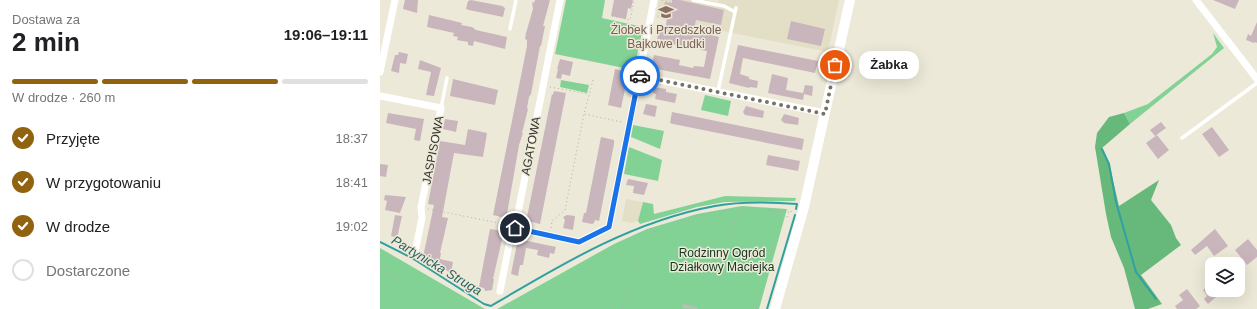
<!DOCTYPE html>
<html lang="pl">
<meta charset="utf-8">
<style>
:root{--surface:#fff;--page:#f6f6f6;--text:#202124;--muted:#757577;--line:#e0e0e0;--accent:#91630f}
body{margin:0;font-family:Arial,sans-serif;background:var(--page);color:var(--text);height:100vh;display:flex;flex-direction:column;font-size:15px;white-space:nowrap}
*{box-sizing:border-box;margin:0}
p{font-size:13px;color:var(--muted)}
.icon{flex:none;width:22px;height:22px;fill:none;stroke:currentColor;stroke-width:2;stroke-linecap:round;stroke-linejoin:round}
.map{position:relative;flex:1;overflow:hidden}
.details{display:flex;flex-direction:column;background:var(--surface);width:380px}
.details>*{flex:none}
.buttons{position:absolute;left:825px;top:257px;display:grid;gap:8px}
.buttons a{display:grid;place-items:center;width:40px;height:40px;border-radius:8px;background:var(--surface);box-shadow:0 4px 16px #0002;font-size:20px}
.pin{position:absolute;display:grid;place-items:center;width:34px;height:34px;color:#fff;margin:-17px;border:2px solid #fff;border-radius:50%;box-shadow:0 1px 4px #0007}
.courier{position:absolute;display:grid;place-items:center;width:40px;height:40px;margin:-20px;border:3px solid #1a73e8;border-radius:50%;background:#fff;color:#222;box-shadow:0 1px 5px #0007}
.bubble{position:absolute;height:28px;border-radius:12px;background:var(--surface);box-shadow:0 4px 16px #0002;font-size:13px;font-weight:700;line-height:28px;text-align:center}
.headline em{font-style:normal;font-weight:700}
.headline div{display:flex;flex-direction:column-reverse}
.headline{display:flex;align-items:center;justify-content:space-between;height:68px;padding:0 12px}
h1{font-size:26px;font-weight:700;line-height:30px}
.bar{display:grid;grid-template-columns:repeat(4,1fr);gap:6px 4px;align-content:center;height:48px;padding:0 12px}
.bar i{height:5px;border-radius:3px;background:var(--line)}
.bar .active{background:var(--accent)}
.bar p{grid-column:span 4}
ol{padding:0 12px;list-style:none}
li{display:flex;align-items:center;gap:12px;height:44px}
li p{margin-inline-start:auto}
li .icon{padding:4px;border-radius:50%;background:var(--accent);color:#fff;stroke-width:4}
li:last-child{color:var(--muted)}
li i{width:22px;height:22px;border:2px solid var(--line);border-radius:50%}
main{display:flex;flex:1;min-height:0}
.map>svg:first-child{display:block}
.built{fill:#e3dfc6}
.green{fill:#83d295}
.forest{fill:#66b97b}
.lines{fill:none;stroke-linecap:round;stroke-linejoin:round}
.stream{stroke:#30a0a0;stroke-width:2}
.building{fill:#c9b6bc}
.path{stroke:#b2afa2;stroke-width:1;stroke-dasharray:1 3;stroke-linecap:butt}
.lane{stroke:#fff;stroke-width:3.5}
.street{stroke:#fff;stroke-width:7}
.secondary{stroke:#fff;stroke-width:10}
.done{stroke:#757369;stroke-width:4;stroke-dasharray:0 7.2}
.route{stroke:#1a73e8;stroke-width:5}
.labels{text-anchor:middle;stroke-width:3;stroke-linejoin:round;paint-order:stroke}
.education-label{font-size:12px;fill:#785e54;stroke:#ede9d8}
.street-label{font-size:12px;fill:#35342d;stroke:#ede9d8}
.park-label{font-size:12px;fill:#11341b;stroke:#ede9d8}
.water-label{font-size:13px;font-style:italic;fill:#266161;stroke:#ede9d8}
</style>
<main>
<section class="details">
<div class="headline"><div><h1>2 min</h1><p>Dostawa za</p></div><em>19:06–19:11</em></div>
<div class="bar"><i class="active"></i><i class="active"></i><i class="active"></i><i></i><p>W drodze · 260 m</p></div>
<ol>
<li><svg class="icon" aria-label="check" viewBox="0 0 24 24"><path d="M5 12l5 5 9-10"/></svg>Przyjęte<p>18:37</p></li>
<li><svg class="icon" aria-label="check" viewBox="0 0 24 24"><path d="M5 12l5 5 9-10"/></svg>W przygotowaniu<p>18:41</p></li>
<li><svg class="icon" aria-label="check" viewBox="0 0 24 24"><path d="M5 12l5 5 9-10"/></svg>W drodze<p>19:02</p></li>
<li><i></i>Dostarczone</li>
</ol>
</section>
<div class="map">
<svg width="877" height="309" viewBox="0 0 877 309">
<rect width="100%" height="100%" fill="#ede9d8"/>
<path class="built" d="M279,0h47l12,2 1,-2h120l-11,52 -172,-34z
M246,199l17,3 -5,19 -6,2 -10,-2z"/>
<path class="green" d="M186,0h39l-3,18 41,9 -9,43 -79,-16z
M833,33l11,15 -94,76 -6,-11 24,-9 64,-50 5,-7z
M181,80l28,5 -2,8 -27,-6z
M325,95l26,6 -3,15 -27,-6z
M253,125l31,6 -4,18 -29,-12z
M249,147l33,13 -4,21 -34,-7z
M345,196l71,2 -1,3 -70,1 -28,5 -57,17 -2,-3 5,-19 10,2 1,10z
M362,206l45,3 -28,100h-262l117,-65 33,-15 50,-15z
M0,248l105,61h-105z"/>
<path class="forest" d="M744,113l6,11 -28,24 7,15 10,43 40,-26 -8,20 20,25 5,13 5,7 -40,30 21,29 -14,5h-13l-11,-41 -13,-31 -5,-23 -11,-67 2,-14 12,-16z"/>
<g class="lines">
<path class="stream" d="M722,149l7,15 7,38 20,70 20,27
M0,242l32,16 72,46 7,2c71,-42 142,-85 224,-100 27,-5 55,-4 82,-2l-1,5
M387,309l28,-94"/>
</g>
<path class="building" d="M25,0h13l-1,13 -14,-4z
M91,0l31,6 3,2 -2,9 -34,-7 -3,-1 2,-8z
M155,0h15l-7,26h2l-4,20h-1l-9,48 -2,3 -2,11 1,1 -6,24h1l-4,12 -12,69 -2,4 -12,-3 34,-169v-6l-2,-1 1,-6 7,-24 -1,-7 2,1z
M234,0h19l-2,9 -3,-1 -2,11 -15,-3z
M292,0h8l44,10 -3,15 -25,-5 -2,10 25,7 -9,42 -59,-11 3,-13 26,5 -1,5 14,3 1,-2 10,1 3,-16 -7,-1 1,-2 -18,-5 -1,3 -22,-4v-3h-3l3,-14 6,1 1,-10 -5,-1 3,-13 7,1z
M833,0h26l-4,9z
M49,15l33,8 -1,2 11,2 4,3 31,7 -2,12 -31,-8 -1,5 -5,-1v-3l-11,-2 1,-3 -5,-1 1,-3 -27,-6z
M411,21l34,8 -4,17 -34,-7z
M877,22v21l-2,-1 -1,1 -8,-3 2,-6 3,2z
M358,45l80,16 -3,12 -72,-15 -3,16 9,3v2l9,2 -1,7 -7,-1 -1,1 -20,-5z
M19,52l9,2 -2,10 -6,-1 -1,10 -8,-2 4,-16h3z
M180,59l13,3 -3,14 -8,-2 -1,5 -5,-1 2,-9h-1z
M40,60l21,8 -7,28 -8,-1 5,-23 -13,-3z
M235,69l12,3 1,3 -7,33 -13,-3z
M392,74l16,4 -2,12 17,3 2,-8 8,1 -1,10 -8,-2 -1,6 -35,-7z
M73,79l45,11 -3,15 -45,-9z
M274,87l12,2v3l11,2 -2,9 -20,-4 1,-5 -3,-1z
M174,91l12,2 -26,131 -12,-3 -1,-4 25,-123 1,1z
M266,104l11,2 -2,11 -12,-3z
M366,106l18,5 -1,7 -18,-3 -2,-3z
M292,112l132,27 -2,11 -129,-26 -3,-1z
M8,113l36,6 -4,22 -6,-1 2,-11 -30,-6z
M404,114l15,4 -1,7 -14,-2 -3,-3z
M65,119l13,2 -2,11 -13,-3z
M781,122l5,6 -11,8 -5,-6z
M832,127l17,23 -10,7 -17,-23z
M88,129l19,4 -4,24 -29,-4 -12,64 6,1 -8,35h1l-1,6 13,3 -2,11 -7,-4 1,-3 -7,-1 -15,-8 11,-52 -6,-1 12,-63 25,4z
M777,135l12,15 -11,9 -12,-16z
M221,137l13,3v4l-15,77 -4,-1 -1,3 -2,1 -10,-2 2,-9h2z
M388,155l32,6 -2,10 -32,-6z
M0,164l8,1 -2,12 -6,-1z
M248,179l20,4 -4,12 -11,-2 1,-7 -8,-1z
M5,195l21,2 -6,16 -15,-3 2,-9 -3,-1z
M15,215l7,1 -5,22 -6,-2z
M187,215l8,1 -2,14 -10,-2 2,-8 -2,-3z
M110,229l12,2v4h1l-10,44h1l-2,11 -7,1 -1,-3 -5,-1z
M835,229l13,17 -14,10 -7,-10 -12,9 -4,-5z
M138,239l38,8 -2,7 -4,-1 -1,5 -12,-3 1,-5 -12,-2 -3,17h-3l-2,11 -7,-2z
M868,239l9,11v7l-10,8 -12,-15z
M319,246l17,6 -1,4 -18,-4z
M832,282v8h12l-16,14 -4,-5 3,-3 -4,-6z
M807,289l13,17 -4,3h-19l-2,-3 8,-6 -4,-5z
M303,304l15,4v1l-16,-1z"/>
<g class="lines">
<path class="path" d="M282,0l9,2v-2
M232,16l18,4 4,-20
M442,55l2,2 -1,5
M438,62l9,2
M213,80l-9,34 38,8
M170,87l38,7
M48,209l81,16
M407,217l2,-6 5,1
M171,228l1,-7 13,-11 19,-96
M342,265l17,-56 50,2
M0,270l81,39
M242,309l22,-74c30,-12 62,-24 95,-26
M376,309l27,-99"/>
<path class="lane" d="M313,0l31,6 11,6
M130,29l6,-29
M338,91l18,-83
M61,108l6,-30
M802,138l75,-55"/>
<path class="street" d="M816,0l61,79
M0,72l15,-72
M259,76l186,37
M0,96l61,12 -20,99 1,11 -7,34
M135,228l64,14 30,-15 45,-227
M120,291l11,-56 4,-7 45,-228"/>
<path class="secondary" d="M395,309l29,-102 46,-207"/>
</g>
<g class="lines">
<path class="done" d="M260,76l185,38 10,-49"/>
<path class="route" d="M135,228l64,14 30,-15 30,-151h1"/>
</g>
<defs>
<g id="school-bare" transform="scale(1.2)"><path d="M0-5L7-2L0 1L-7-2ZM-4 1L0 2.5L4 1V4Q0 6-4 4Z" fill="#8d6e63" stroke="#ede9d8" stroke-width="2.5" paint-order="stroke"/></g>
</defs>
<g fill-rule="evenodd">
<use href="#school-bare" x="286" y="12"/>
</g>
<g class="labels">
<g class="education-label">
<text x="286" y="34">Żlobek i Przedszkole<tspan x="286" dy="14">Bajkowe Ludki</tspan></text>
</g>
<g class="street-label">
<text transform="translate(151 146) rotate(-79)" y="4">AGATOWA</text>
<text transform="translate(53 150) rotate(-79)" y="4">JASPISOWA</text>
</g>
<g class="park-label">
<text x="342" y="257">Rodzinny Ogród<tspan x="342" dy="14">Działkowy Maciejka</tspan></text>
</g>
<g class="water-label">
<text transform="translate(57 265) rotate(31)" y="5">Partynicka Struga</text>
</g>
</g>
</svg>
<div class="buttons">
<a><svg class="icon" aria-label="layers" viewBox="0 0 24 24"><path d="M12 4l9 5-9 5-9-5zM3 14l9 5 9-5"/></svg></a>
</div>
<div class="pin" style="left:455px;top:65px;background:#ea580c"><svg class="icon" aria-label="bag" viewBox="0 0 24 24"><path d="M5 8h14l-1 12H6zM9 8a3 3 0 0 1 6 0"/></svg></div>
<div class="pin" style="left:135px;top:228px;background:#1f2937"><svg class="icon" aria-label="home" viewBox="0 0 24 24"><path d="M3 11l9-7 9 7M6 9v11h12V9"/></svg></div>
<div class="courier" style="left:260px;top:76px"><svg class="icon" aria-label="car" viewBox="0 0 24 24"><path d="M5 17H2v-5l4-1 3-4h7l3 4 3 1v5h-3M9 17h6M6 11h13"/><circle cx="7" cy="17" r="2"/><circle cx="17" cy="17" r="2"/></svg></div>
<div class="bubble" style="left:479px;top:51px;width:60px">Żabka</div>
</div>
</main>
